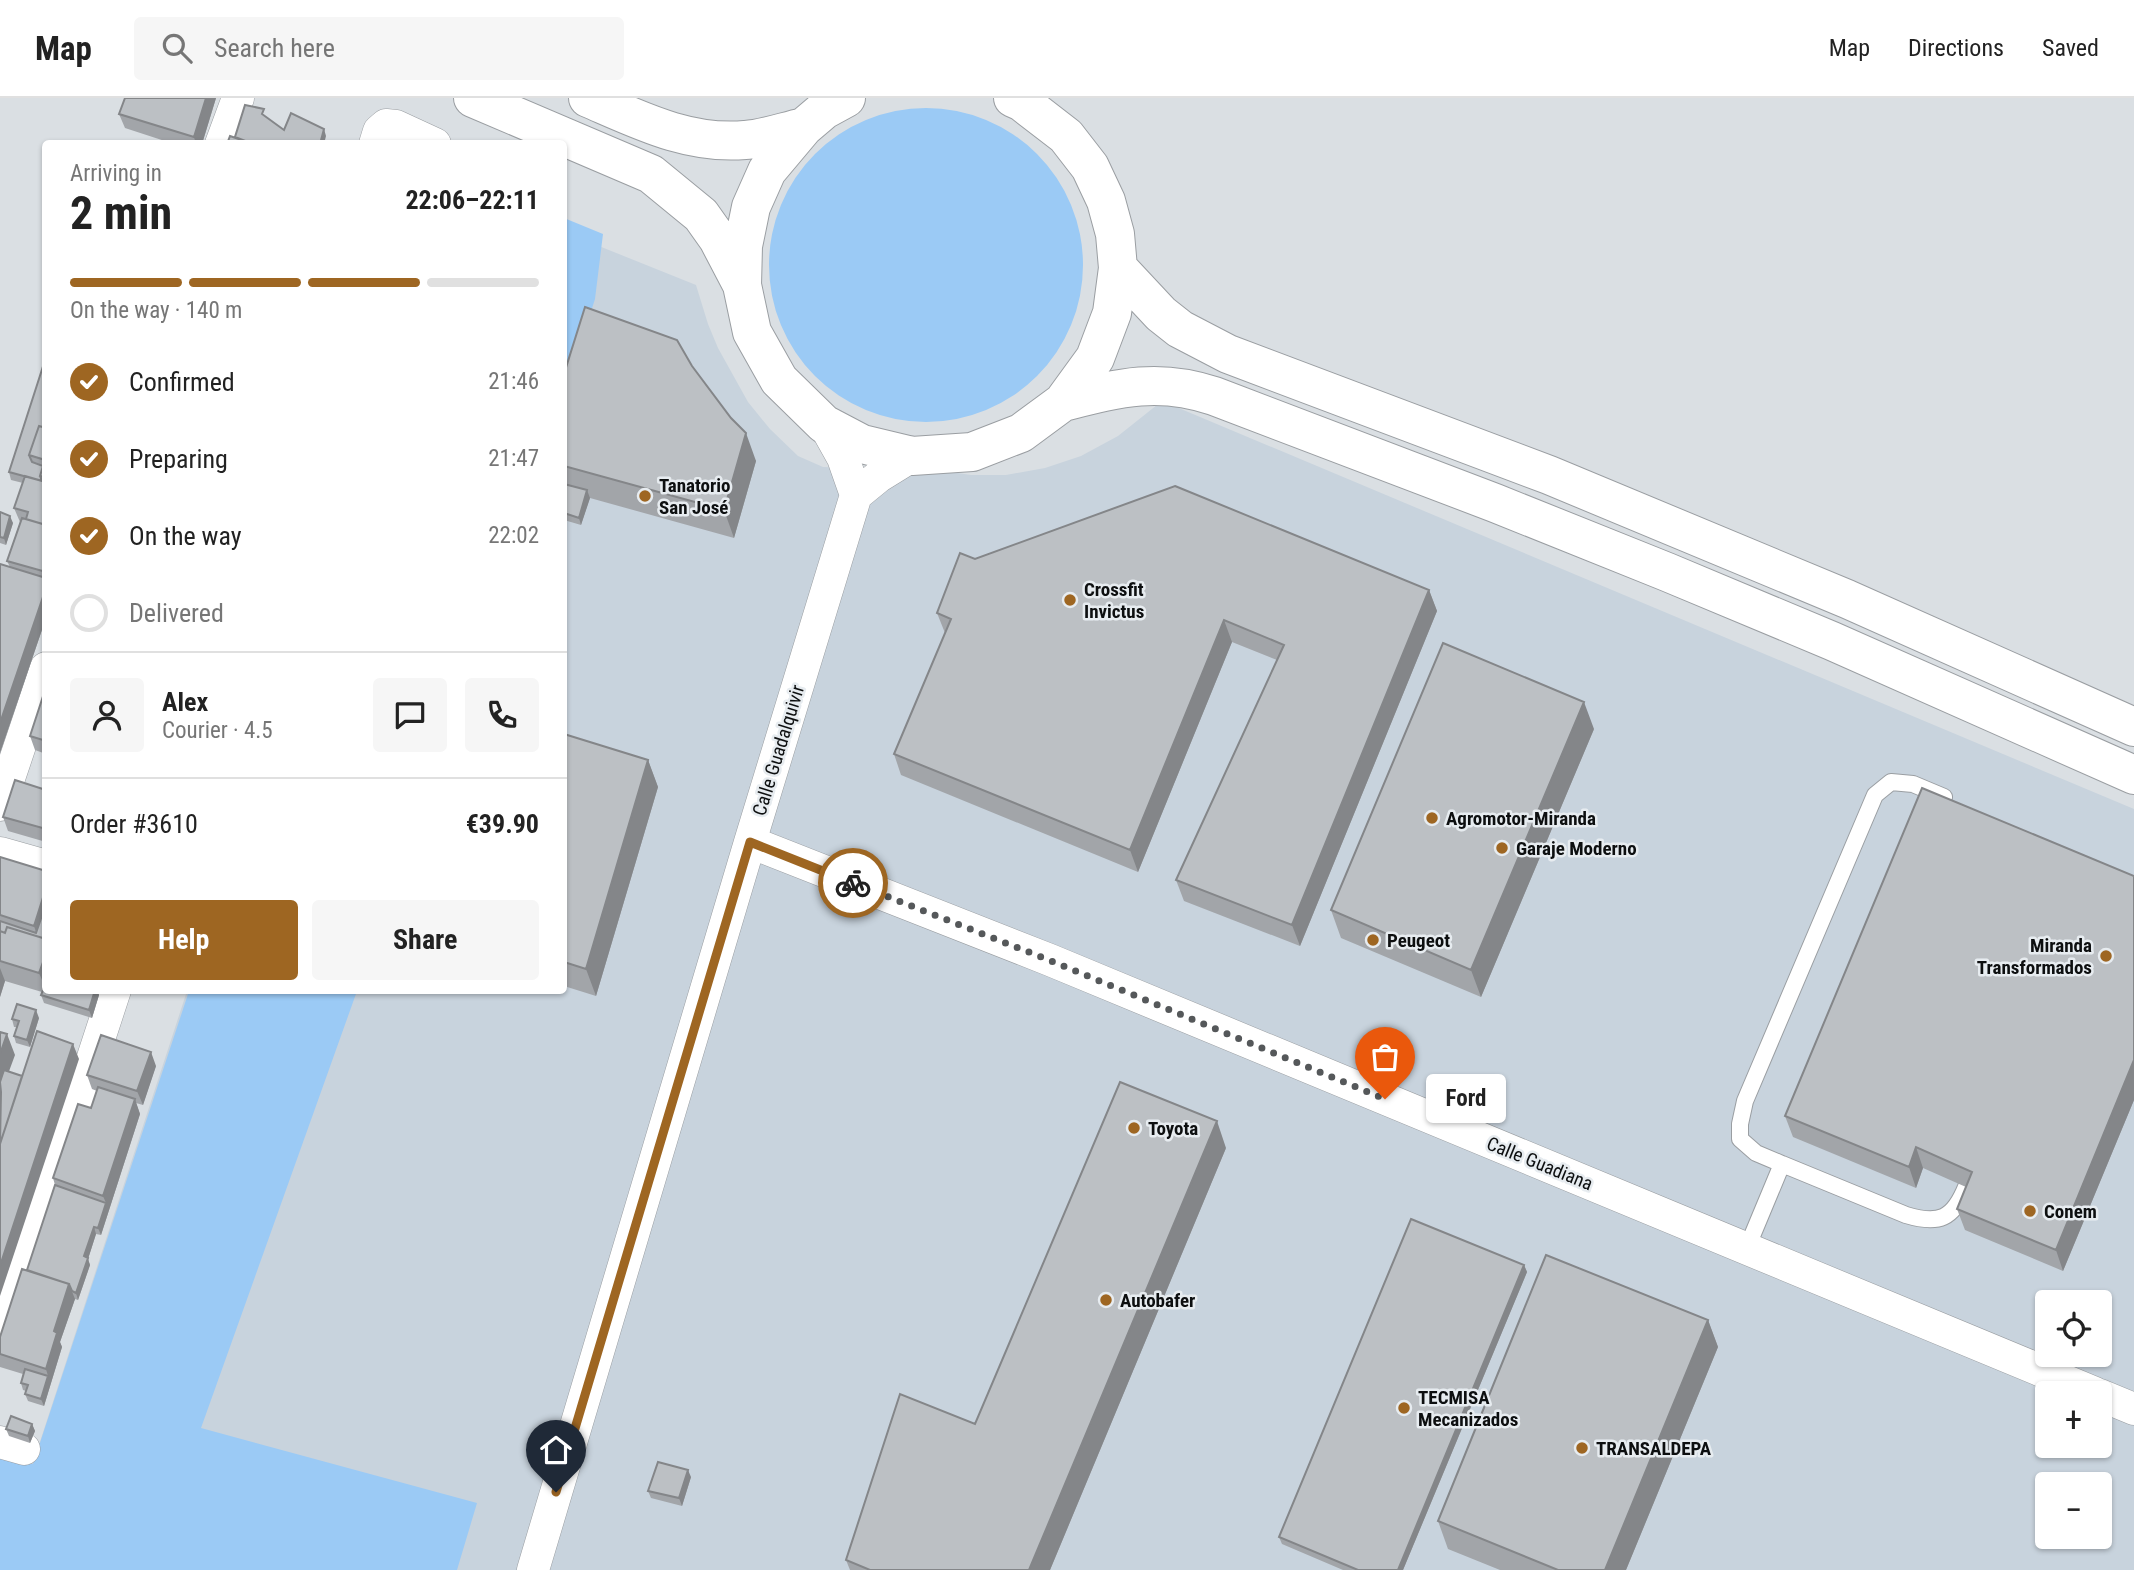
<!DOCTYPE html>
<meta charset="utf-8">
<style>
:root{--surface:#fff;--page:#f6f6f6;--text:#222;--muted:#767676;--line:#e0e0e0;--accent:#9e6622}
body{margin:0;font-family:"Roboto Condensed",sans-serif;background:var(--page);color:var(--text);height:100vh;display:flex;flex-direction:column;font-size:26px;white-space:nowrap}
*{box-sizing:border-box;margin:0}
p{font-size:23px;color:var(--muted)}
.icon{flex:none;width:38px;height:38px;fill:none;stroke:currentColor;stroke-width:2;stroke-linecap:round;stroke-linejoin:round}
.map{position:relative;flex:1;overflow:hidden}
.sheet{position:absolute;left:42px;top:42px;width:525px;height:854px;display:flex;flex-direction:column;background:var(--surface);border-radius:7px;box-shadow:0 2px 5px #0004}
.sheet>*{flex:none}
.tools{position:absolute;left:2035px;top:1192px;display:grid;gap:14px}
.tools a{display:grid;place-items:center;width:77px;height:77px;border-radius:7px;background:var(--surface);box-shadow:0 2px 5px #0004;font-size:35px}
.pin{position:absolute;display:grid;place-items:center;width:60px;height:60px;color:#fff;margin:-72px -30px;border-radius:50% 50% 50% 0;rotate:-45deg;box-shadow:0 0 7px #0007}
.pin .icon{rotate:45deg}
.courier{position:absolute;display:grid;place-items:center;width:70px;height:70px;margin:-35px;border:5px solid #9e6622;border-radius:50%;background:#fff;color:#222;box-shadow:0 2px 9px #0007}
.bubble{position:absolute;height:49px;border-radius:7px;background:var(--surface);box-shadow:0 2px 5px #0004;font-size:23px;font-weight:700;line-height:49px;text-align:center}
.summary em{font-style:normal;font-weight:700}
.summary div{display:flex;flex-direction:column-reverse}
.summary{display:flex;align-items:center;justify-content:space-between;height:119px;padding:0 28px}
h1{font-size:46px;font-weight:700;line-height:52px}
.bar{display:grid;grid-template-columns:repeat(4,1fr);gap:10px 7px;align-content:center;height:84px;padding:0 28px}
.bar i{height:9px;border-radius:5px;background:var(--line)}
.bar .current{background:var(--accent)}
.bar p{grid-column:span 4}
.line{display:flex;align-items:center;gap:18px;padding:0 28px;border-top:2px solid var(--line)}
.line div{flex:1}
.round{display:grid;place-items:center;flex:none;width:74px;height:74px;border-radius:7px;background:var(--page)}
ol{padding:0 28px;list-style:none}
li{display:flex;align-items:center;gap:21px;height:77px}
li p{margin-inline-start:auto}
li .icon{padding:7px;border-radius:50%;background:var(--accent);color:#fff;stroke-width:4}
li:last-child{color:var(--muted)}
li i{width:38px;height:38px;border:4px solid var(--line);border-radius:50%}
.primary-button{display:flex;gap:14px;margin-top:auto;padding:14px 28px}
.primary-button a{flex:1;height:80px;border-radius:7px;background:var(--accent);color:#fff;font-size:28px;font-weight:700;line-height:80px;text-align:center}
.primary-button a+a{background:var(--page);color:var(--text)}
header{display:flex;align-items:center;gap:42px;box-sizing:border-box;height:98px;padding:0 35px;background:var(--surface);border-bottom:2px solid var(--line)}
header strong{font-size:33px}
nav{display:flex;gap:38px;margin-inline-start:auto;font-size:24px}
.search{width:490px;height:63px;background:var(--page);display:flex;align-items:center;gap:18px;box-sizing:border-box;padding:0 24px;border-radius:7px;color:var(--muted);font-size:26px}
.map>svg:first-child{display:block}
.built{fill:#c8d3dd;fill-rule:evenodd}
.green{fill:#9bcaf5}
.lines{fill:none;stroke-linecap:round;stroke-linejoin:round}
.service-casing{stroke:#9a9ea2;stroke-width:18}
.minor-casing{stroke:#9a9ea2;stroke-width:33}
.tertiary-casing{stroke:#9a9ea2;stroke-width:40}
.service{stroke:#fff;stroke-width:16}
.minor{stroke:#fff;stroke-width:32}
.tertiary{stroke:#fff;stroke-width:38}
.wall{fill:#a2a5a9}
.shaded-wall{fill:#848689}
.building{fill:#bcc0c4;stroke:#848689;stroke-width:2}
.done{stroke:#55585a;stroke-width:7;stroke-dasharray:0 12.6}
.route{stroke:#9e6622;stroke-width:9}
.poi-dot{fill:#9e6622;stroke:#e7ecf0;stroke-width:2.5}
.labels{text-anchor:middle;stroke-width:5;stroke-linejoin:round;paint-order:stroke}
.poi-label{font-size:19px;font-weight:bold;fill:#0d0f10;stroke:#e7ecf0;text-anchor:start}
.street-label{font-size:19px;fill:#0d0f10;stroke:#e7ecf0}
</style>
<header>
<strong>Map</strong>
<div class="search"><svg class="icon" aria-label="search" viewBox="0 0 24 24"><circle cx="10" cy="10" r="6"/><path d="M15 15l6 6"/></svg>Search here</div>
<nav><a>Map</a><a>Directions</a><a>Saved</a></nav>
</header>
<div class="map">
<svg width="2134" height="1472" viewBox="0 0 2134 1472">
<rect width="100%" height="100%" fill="#dadfe3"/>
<path class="built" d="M564,134l132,53 12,39 10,24 30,54 22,27 28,27 25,11 115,3 33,5h35l39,-7 36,-12 37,-20 44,-35 972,408v761h-2134v-116l33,9 154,-472 377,-1zM2048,1204h52v52h-52zM2048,1295h52v53h-52zM2048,1386h52v52h-52z"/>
<path class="green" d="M769 167a157 157 0 1 1 314 0a157 157 0 1 1-314 0Z
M564,120l39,16 -8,65 -31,96z
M189,893h168l-156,437 276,75 -20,67h-457v-115l33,9z"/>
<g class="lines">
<g class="service-casing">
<path id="service" d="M1782,1066l124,51c33,10 47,4 60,-28
M1747,1150l35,-84 -26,-11 -16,-14v-15l5,-23 130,-306 16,-13 22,2 31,13"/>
</g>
<g class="minor-casing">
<path id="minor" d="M221,46l17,-46
M375,46l4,-13 7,-6 10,1 39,18
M824,326l19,34 13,37
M0,707l46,-137
M750,744l300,118 1045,433
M0,755l46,13
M0,1244l115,-352
M2100,1297l34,14
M0,1344l24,7
M533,1472l217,-728 106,-347 22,-18 34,-21"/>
</g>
<g class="tertiary-casing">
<path id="tertiary" d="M473,0l178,76 50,41 17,24 23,44
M588,0c51,22 100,47 157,42 19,-1 40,-9 59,-13
M846,0l-22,12 -20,17 -37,44 -16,36 -8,39 -1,39 10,47 27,48 45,44 38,20 50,12 60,-4 49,-19 42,-31 32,-44 17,-45 6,-45 -3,-34 -9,-33 -16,-34 -24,-31 -44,-34 -9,-4
M1118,170l43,46 19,15 48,25 321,121 298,124 287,128
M1063,304c55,-14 95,-25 151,-6l281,107 172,69 165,69 302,134"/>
</g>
<use href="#service" class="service"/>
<use href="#minor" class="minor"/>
<use href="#tertiary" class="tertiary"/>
</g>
<path class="wall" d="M125,0h91l-14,46h-28l-49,-16 -6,-14z
M46,259v261l-46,135 10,-186 -3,-6 13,-39 -6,-14 9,-25 -12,-3 -2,-8z
M692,268l64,95 -22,77 -144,-40 -9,27 -17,-5v-146z
M0,414l13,11 -7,22 -6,-2z
M975,461l454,31 8,21 -137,335 -116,-45 -8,-21 101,-220 -45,-18 -94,230 -237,-97 -7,-21 51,-121 -8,-20z
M46,589v67l-11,-4 -5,-14z
M1594,631l-113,268 -140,-59 -10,-28z
M564,636l84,26 10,27 -62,209 -32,-10z
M46,692v52l-38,-11 -5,-14z
M0,759l46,14v119h51l2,5 -7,23 -48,-15 -3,-8 1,-3 -37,-11 -5,16z
M2134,778v224l-71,171 -98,-41 -8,-21 9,-22 -43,-19 -7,20 -123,-51 -8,-21z
M39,920l-9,29 -14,-4 -2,-7 3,-9h-3l-2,-8z
M156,968l-13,39 -7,-2 4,11 -39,121 -5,-1 -8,25 2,6 -12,35 -3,-1 -15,43 2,5 -18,59 -16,-5 -3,-7 1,-3 -3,-1 -2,-7 2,-9 -23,-7v-30l27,-67 28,-85 -2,-7 38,-70 6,-17 -5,-2 -5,-14z
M1226,1050l-176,422h-200l-4,-10 129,-136z
M1524,1167l3,7 -124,298h-60l-61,-26 -3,-7z
M1708,1222l10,27 -92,223h-126l-52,-21 -10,-28z
M32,1326l3,7 -5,12 -21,-7 -3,-7z
M691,1379l-9,29 -31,-8 -3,-7z"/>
<path class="shaded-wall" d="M206,0h10l-14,46h-6l-2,-7z
M324,31l2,7 -2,8h-4z
M746,335l10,28 -22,77 -10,-28z
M587,392l3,8 -9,27 -2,-7z
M10,418l3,7 -7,22 -2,-7z
M46,490v30l-46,135v-30z
M1429,492l8,21 -137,335 -8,-21z
M1224,522l8,22 -94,230 -8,-22z
M1584,604l10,27 -113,268 -10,-27z
M648,662l10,27 -62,209 -10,-27z
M46,790v31l-7,22 -5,-15z
M46,856v35l-7,-16z
M0,870l5,13 -5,16z
M95,892h2l2,5 -7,23 -3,-8z
M36,912l3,8 -9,29 -3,-7z
M7,936l8,21 -14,38 -1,18v-57z
M73,946l6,15 -79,237v-30z
M151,954l5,14 -13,39 -6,-14z
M2134,962v40l-71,171 -7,-21z
M135,1001l5,15 -39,121 -3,-7 8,-25 -3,-7z
M1217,1023l9,27 -176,422h-21z
M1916,1049l7,21 -7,20 -7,-21z
M94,1129l2,7 -8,25 2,6 -12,35 -2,-7 8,-37z
M1524,1167l3,7 -124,298h-5z
M69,1186l6,15 -15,43 2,5 -18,59 -3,-7 7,-23 -2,-7 8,-38z
M1708,1222l10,27 -92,223h-21z
M32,1326l3,7 -5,12 -2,-7z
M688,1372l3,7 -9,29 -3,-8z"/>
<path class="building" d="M125,0h81l-12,39 -75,-23z
M245,7l19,4 -2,5 22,16 7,-17 33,16 -4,15h-67l-18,-7z
M230,38l23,8h-26z
M585,209l92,33 15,26 39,52 15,15 -22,77 -160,-44v-92z
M46,259v71l-7,-2 -10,29 3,7 11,4 -3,10 2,5 -33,-9z
M39,328l7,2v49l-6,-1 5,-16 -16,-5z
M25,378l21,6v43l-20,-6 2,-7 -14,-4z
M564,386l23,6 -8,28 -15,-5z
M1175,388l254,104 -137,335 -116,-45 108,-235 -60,-25 -94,230 -236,-96 57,-135 -14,-6 23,-60 15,6z
M0,414l10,4 -6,22 -4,-1z
M22,420l24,7v47l-39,-11z
M0,466l46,14v10l-46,135z
M1443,545l141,59 -113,268 -140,-60z
M46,589v54l-16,-5z
M564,636l84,26 -62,209 -22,-7z
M15,682l31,10v39l-43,-12z
M1922,690l212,88v184l-78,190 -99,-41 15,-37 -56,-25 -7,20 -124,-51z
M0,759l46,14v17l-12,38 -34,-11z
M46,806v35l-39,-12 -2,6 -5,-2v-10l36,12z
M7,829l39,12v15l-7,19 -39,-12v-30l5,2z
M46,885v7h49l-6,20 -48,-15z
M17,906l19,6 -9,30 -13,-4 5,-15 -7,-2z
M37,933l36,13 -73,222v-122z
M0,934l7,2 -7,20z
M101,937l50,17 -14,39 -50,-16z
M4,972l18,6 -22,68 1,-52 -1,-10z
M1120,984l97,39 -188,449h-159l-24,-10 54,-166 75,30z
M98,989l37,12 -32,97 -50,-18 25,-74 13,4z
M55,1087l51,18 -8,25 -4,-1 -10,29 4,2 -12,35 -4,-2 -3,-7 -42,-14z
M1411,1121l113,46 -126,305h-40l-79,-33z
M1546,1157l162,65 -103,250h-47l-120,-49z
M22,1171l47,15 -15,47 3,2 -11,36 -46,-15v-17z
M25,1271l23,7 -7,23 -16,-5 3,-9 -7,-2z
M11,1318l21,8 -4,12 -22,-7z
M658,1364l30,8 -9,28 -31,-7z"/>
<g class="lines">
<path class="done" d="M853,785l196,77 336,139"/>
<path class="route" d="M556,1394l194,-650 103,41"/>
</g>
<g class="poi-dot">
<circle cx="645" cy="398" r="7"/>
<circle cx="1070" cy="502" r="7"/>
<circle cx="1432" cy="720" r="7"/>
<circle cx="1502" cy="750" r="7"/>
<circle cx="1373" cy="842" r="7"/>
<circle cx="2106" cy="858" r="7"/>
<circle cx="1134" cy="1030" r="7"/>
<circle cx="2030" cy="1113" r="7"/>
<circle cx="1106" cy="1202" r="7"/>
<circle cx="1404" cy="1310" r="7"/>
<circle cx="1582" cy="1350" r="7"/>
</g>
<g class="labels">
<g class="poi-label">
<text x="659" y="394">Tanatorio<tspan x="659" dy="22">San José</tspan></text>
<text x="1084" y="498">Crossfit<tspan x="1084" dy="22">Invictus</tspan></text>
<text x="1446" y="727">Agromotor-Miranda</text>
<text x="1516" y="757">Garaje Moderno</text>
<text x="1387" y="849">Peugeot</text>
<text x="2092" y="854" text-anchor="end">Miranda<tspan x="2092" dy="22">Transformados</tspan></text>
<text x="1148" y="1037">Toyota</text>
<text x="2044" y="1120">Conem</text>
<text x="1120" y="1209">Autobafer</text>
<text x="1418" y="1306">TECMISA<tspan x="1418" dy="22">Mecanizados</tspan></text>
<text x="1596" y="1357">TRANSALDEPA</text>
</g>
<g class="street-label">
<text transform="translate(778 652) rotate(-73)" y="7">Calle Guadalquivir</text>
<text transform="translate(1540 1065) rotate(22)" y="7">Calle Guadiana</text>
</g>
</g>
</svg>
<div class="tools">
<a><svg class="icon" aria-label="locate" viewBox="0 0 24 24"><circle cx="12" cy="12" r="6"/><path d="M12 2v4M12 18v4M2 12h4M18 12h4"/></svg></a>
<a>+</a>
<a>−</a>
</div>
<div class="pin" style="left:1385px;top:1001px;background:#ea580c"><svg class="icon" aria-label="bag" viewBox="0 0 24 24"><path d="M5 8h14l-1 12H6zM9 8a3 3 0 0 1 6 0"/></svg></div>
<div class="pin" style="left:556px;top:1394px;background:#1f2937"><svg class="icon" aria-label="home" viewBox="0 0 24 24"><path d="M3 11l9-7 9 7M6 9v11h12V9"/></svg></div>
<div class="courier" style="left:853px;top:785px"><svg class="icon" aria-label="bike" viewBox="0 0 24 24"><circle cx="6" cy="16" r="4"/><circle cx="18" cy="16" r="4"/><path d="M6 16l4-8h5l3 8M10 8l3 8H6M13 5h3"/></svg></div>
<div class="bubble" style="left:1426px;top:976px;width:80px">Ford</div>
<section class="sheet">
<div class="summary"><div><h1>2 min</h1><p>Arriving in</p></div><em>22:06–22:11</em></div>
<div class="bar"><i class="current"></i><i class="current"></i><i class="current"></i><i></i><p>On the way · 140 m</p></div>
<ol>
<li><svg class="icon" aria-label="check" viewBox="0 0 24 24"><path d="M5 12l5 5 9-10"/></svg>Confirmed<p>21:46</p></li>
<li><svg class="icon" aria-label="check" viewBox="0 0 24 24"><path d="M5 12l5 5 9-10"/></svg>Preparing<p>21:47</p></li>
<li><svg class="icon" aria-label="check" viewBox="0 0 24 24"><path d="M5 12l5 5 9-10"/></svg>On the way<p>22:02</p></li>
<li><i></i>Delivered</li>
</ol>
<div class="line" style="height:126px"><a class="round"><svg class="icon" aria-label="person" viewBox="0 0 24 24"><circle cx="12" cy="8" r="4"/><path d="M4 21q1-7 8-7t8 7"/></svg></a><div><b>Alex</b><p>Courier · 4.5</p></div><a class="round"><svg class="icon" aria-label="chat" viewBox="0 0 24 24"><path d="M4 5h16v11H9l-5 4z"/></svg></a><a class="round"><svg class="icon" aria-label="phone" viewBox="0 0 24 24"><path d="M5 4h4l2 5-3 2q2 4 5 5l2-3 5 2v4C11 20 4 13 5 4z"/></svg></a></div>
<div class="line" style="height:91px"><div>Order #3610</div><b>€39.90</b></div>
<div class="primary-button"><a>Help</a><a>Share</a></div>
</section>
</div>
